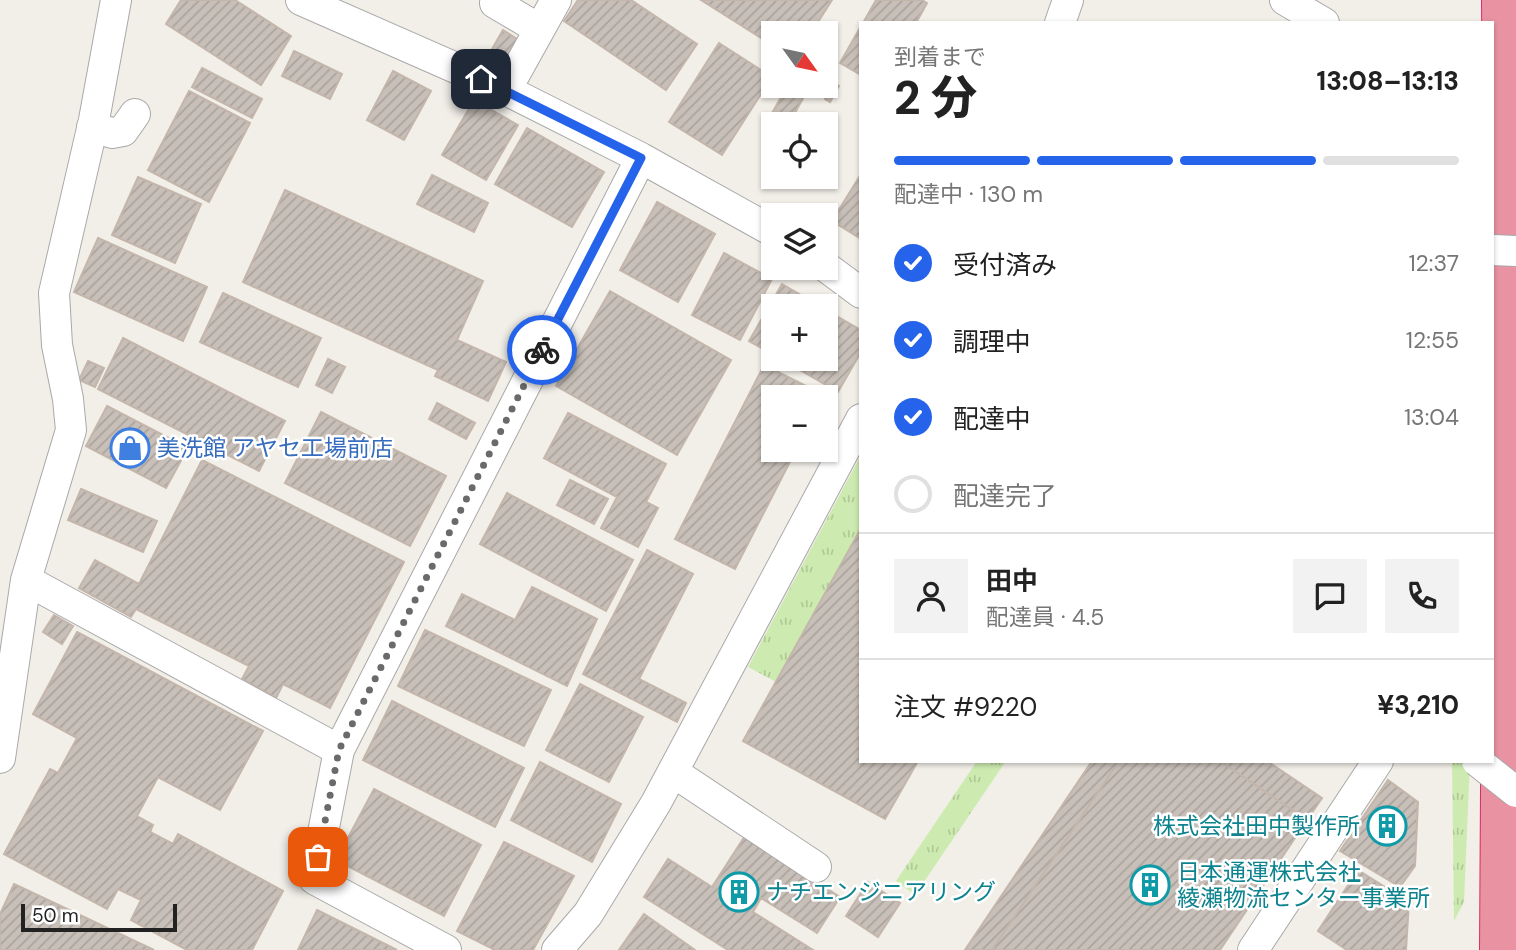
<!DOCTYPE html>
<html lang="ja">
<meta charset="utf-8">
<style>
:root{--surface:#fff;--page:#f2f2f2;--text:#222;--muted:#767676;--line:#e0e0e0;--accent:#2563eb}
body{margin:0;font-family:"DM Sans","Noto Sans JP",sans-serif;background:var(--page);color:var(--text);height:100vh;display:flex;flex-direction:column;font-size:26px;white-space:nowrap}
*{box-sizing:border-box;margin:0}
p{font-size:23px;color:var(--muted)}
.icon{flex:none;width:38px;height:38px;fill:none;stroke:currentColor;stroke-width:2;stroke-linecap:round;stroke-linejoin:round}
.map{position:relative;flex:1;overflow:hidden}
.panel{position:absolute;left:859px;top:21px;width:635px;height:742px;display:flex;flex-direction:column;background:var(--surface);border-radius:0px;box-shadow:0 2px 5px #0004}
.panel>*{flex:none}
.needle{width:46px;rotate:123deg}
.tools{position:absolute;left:761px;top:21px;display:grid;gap:14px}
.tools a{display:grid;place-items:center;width:77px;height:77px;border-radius:0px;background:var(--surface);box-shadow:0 2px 5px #0004;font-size:35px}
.scale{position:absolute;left:21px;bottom:18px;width:156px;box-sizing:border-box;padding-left:7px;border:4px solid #222;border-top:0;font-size:19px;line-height:24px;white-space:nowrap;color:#222;-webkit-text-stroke:5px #fff;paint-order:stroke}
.pin{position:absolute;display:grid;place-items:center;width:60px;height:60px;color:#fff;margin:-30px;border-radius:14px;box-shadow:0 4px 10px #0006}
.courier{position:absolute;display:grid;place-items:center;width:70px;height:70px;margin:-35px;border:5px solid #2563eb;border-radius:50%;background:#fff;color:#222;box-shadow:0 2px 9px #0007}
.headline em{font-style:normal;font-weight:800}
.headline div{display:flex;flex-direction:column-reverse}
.headline{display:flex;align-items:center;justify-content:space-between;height:119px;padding:0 35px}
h1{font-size:46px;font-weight:800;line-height:52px}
.bar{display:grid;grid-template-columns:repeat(4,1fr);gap:10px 7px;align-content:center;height:84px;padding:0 35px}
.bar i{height:9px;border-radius:5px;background:var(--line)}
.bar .selected{background:var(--accent)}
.bar p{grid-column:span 4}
.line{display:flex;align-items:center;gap:18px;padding:0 35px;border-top:2px solid var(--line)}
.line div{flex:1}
.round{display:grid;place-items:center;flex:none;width:74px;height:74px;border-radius:0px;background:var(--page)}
ol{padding:0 35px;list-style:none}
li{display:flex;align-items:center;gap:21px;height:77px}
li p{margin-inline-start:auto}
li .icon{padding:7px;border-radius:50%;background:var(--accent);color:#fff;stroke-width:4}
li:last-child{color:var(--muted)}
li i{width:38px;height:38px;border:4px solid var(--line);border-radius:50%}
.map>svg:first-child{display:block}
.grass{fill:url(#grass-tufts)}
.building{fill:url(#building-hatch);stroke:#c4b6ab;stroke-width:2}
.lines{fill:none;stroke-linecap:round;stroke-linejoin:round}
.minor-casing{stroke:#a9a9a9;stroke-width:32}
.highway-casing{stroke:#dc2a67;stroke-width:40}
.minor{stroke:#fff;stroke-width:30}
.highway{stroke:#e892a2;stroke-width:38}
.minor-bridge-casing{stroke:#a9a9a9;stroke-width:32;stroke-linecap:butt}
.minor-bridge{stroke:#fff;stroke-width:30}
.done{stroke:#6b6a68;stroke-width:7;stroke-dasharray:0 12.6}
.route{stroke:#2563eb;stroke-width:9}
.labels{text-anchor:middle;stroke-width:5;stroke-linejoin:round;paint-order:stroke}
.shop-label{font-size:23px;fill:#366cbe;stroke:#fff;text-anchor:start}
.culture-label{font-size:23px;fill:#0d838f;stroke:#fff;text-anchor:start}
</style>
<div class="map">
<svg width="1516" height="950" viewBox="0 0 1516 950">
<defs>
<pattern id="grass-tufts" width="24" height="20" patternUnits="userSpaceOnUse" patternTransform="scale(1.75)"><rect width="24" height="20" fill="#cdebb0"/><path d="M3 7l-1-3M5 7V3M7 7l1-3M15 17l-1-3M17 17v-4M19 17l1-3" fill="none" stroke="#b0c997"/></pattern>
<pattern id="building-hatch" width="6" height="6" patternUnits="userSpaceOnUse" patternTransform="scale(1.75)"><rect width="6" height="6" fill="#c7bfb8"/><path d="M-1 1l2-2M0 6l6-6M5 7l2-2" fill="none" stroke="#aba49e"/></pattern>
</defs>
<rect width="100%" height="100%" fill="#f2efe9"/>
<path class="grass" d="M861,455v73l-85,154 -28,-15z
M977,761h29l-91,134 -19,-14z
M1452,761h18l-6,141 -10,19z"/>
<path class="building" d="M181,0h54l56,36 -30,49 -95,-61z
M578,0h53l66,44 -31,46 -102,-69z
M701,0h131l-21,33h-37v13z
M876,0h46l5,3 -11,20h-53z
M861,26v49l-21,-12z
M503,30l19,12 -12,21 -19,-12z
M719,43l53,34 -50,78 -53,-33z
M294,51l48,23 -12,25 -48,-23z
M202,68l60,31 -10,19 -60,-31z
M393,71l38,20 -27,49 -37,-20z
M833,83l6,3 -9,16 -5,-3z
M786,88l17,10 -14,26h-15v10l-10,-6z
M189,91l61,32 -41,79 -61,-32z
M474,100l44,25 -32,55 -44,-25z
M527,128l77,44 -32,55 -77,-43z
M861,174v65l-29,-18z
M432,175l56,28 -14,29 -57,-28z
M138,177l63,27 -26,59 -63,-28z
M285,190l198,91 -26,59 49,22 -18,39 -53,-25 3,-6 -195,-88z
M657,202l58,32 -37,68 -58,-32z
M98,238l109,49 -24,54 -109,-49z
M724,253l48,26 -32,61 -48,-25z
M782,284l38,22h-46v49l-25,-14z
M610,291l121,69 -54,95 -121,-69z
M223,293l98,45 -23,49 -98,-45z
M826,310l35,20v22l-23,40 -57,-33h45z
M123,338l162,83 -26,50 -161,-82z
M328,359l17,8 -13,26 -16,-8z
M88,361l16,7 -9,19 -16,-7z
M764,365l60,30 -50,2v53h22l-61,119 -60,-30z
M437,403l38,20 -9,16 -37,-20z
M107,406l81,42 -22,40 -80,-42z
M321,412l125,64 -36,70 -125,-63z
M568,413l98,51 -20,38 12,6 -20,39 -37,-19 16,-31 -73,-39z
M202,460l202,102 -74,146 -47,-24 -7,14 -34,-19 7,-13 -113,-57 -5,8 -52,-29 16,-28 44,24z
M570,480l38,19 -14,25 -37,-19z
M81,489l76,32 -14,31 -75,-32z
M507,493l126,67 -27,51 -126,-67z
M861,528v233h57l-33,58 -142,-78z
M647,550l46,24 -54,105 47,24 -9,19 -94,-48z
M532,587l65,32 -30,67 -121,-60 16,-32 53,26z
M54,615l19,11 -11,18 -19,-12z
M425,630l126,60 -27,56 -126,-60z
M77,632l186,99 -43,79 -62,-33 -21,39 16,9 -3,7 23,12 5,-10 105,57 -31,59h-65l-56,-30 10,-20 -23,-11 -11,20 -103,-55 46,-85 8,4 19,-35 -44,-24z
M580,684l63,33 -34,65 -63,-32z
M392,701l132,67 -29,59 -132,-67z
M1092,761h27l-127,189h-27z
M1119,761h101l87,59 -87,130h-228z
M1220,761h47l55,37 -15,22z
M540,762l81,42 -29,58 -81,-42z
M1388,780l30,22 -3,64 -15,21 -60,-36z
M374,789l107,56 -37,71 -108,-56z
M745,836l95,61 -23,36 -56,-35 -8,14 60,38h-85l-84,-53 24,-38 44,28z
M504,842l70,34 -41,74h-38l-38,-19z
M1358,870l51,32 -3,48h-59l-29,-19z
M868,882l32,21 -22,34 -32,-21z
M14,884l140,66h-154v-36z
M317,910l80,40h-99z
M644,914l51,36h-76z"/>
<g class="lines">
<g class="minor-casing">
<path id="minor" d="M301,0l205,90 135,68 133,74
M497,0l-2,3 44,26
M1285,0l39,23
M1060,23l8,-23
M506,90l50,-90
M92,127l20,6 11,-2 12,-17
M826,267l35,26
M26,580l313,170
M0,758l26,-178 45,-150 -3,-31 -11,-54 -3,-52 40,-173 22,-120
M673,772l143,95
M446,950l-132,-71 25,-129 302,-592
M557,950l31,-36 68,-111 205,-384
M1253,950l125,-189"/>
</g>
<g class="highway-casing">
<path id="highway" d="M1499,950l4,-628 -2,-322"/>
</g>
<use href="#minor" class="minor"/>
<use href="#highway" class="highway"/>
<g class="minor-bridge-casing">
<path id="minor-bridge" d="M1493,250l23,1
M1477,761l39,31"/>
</g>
<use href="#minor-bridge" class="minor-bridge"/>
</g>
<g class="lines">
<path class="done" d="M318,857l21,-107 203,-400"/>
<path class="route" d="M481,79l160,79 -99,192"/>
</g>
<defs>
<g id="shop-ring" transform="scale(2.0125)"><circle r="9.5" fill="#fff" stroke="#3f7fe0" stroke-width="1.5"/><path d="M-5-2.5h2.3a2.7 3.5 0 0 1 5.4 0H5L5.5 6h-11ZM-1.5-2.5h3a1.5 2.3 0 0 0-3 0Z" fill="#3f7fe0"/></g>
<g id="building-ring" transform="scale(2.0125)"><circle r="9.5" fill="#fff" stroke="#0f9aa8" stroke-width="1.5"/><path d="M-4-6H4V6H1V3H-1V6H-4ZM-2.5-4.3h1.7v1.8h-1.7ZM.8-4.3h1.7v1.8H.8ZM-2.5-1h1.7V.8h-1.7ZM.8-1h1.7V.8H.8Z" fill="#0f9aa8"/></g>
</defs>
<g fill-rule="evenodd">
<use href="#shop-ring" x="130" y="448"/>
<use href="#building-ring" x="1387" y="826"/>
<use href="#building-ring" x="1150" y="885"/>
<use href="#building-ring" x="739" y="892"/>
</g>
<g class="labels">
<g class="shop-label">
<text x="157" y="456">美洗館 アヤセ工場前店</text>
</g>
<g class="culture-label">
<text x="1360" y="834" text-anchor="end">株式会社田中製作所</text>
<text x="1177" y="880">日本通運株式会社<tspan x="1177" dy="26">綾瀬物流センター事業所</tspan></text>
<text x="766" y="900">ナチエンジニアリング</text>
</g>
</g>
</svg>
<div class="tools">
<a><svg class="needle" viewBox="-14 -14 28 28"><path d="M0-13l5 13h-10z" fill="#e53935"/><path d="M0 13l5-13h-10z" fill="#767676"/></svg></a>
<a><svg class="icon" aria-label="locate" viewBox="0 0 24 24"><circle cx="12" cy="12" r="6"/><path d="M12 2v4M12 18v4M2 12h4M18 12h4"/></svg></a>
<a><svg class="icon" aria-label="layers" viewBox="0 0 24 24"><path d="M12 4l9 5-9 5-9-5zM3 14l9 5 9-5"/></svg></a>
<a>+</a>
<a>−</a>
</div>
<div class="scale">50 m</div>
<div class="pin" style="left:318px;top:857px;background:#ea580c"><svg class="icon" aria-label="bag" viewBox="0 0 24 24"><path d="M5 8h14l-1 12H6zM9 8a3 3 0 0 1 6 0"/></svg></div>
<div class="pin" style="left:481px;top:79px;background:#1f2937"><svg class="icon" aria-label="home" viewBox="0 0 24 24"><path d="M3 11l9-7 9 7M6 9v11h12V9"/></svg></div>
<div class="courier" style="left:542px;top:350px"><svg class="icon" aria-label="bike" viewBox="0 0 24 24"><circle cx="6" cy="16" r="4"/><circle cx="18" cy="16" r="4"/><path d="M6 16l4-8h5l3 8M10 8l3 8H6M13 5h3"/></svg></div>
<section class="panel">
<div class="headline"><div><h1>2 分</h1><p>到着まで</p></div><em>13:08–13:13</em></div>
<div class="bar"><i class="selected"></i><i class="selected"></i><i class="selected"></i><i></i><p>配達中 · 130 m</p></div>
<ol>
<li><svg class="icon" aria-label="check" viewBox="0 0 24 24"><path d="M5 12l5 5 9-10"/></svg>受付済み<p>12:37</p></li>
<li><svg class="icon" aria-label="check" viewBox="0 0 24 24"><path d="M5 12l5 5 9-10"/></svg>調理中<p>12:55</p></li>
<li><svg class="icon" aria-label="check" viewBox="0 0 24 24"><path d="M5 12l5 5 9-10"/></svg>配達中<p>13:04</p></li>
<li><i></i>配達完了</li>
</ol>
<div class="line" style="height:126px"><a class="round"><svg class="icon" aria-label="person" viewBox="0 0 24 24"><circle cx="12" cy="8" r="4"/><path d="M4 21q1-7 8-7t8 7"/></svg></a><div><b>田中</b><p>配達員 · 4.5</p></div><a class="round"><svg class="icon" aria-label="chat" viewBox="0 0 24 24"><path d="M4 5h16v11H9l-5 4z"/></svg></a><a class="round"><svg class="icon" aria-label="phone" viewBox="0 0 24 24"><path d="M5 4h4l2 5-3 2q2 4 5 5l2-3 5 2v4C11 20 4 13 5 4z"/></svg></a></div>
<div class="line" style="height:91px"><div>注文 #9220</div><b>¥3,210</b></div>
</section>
</div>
